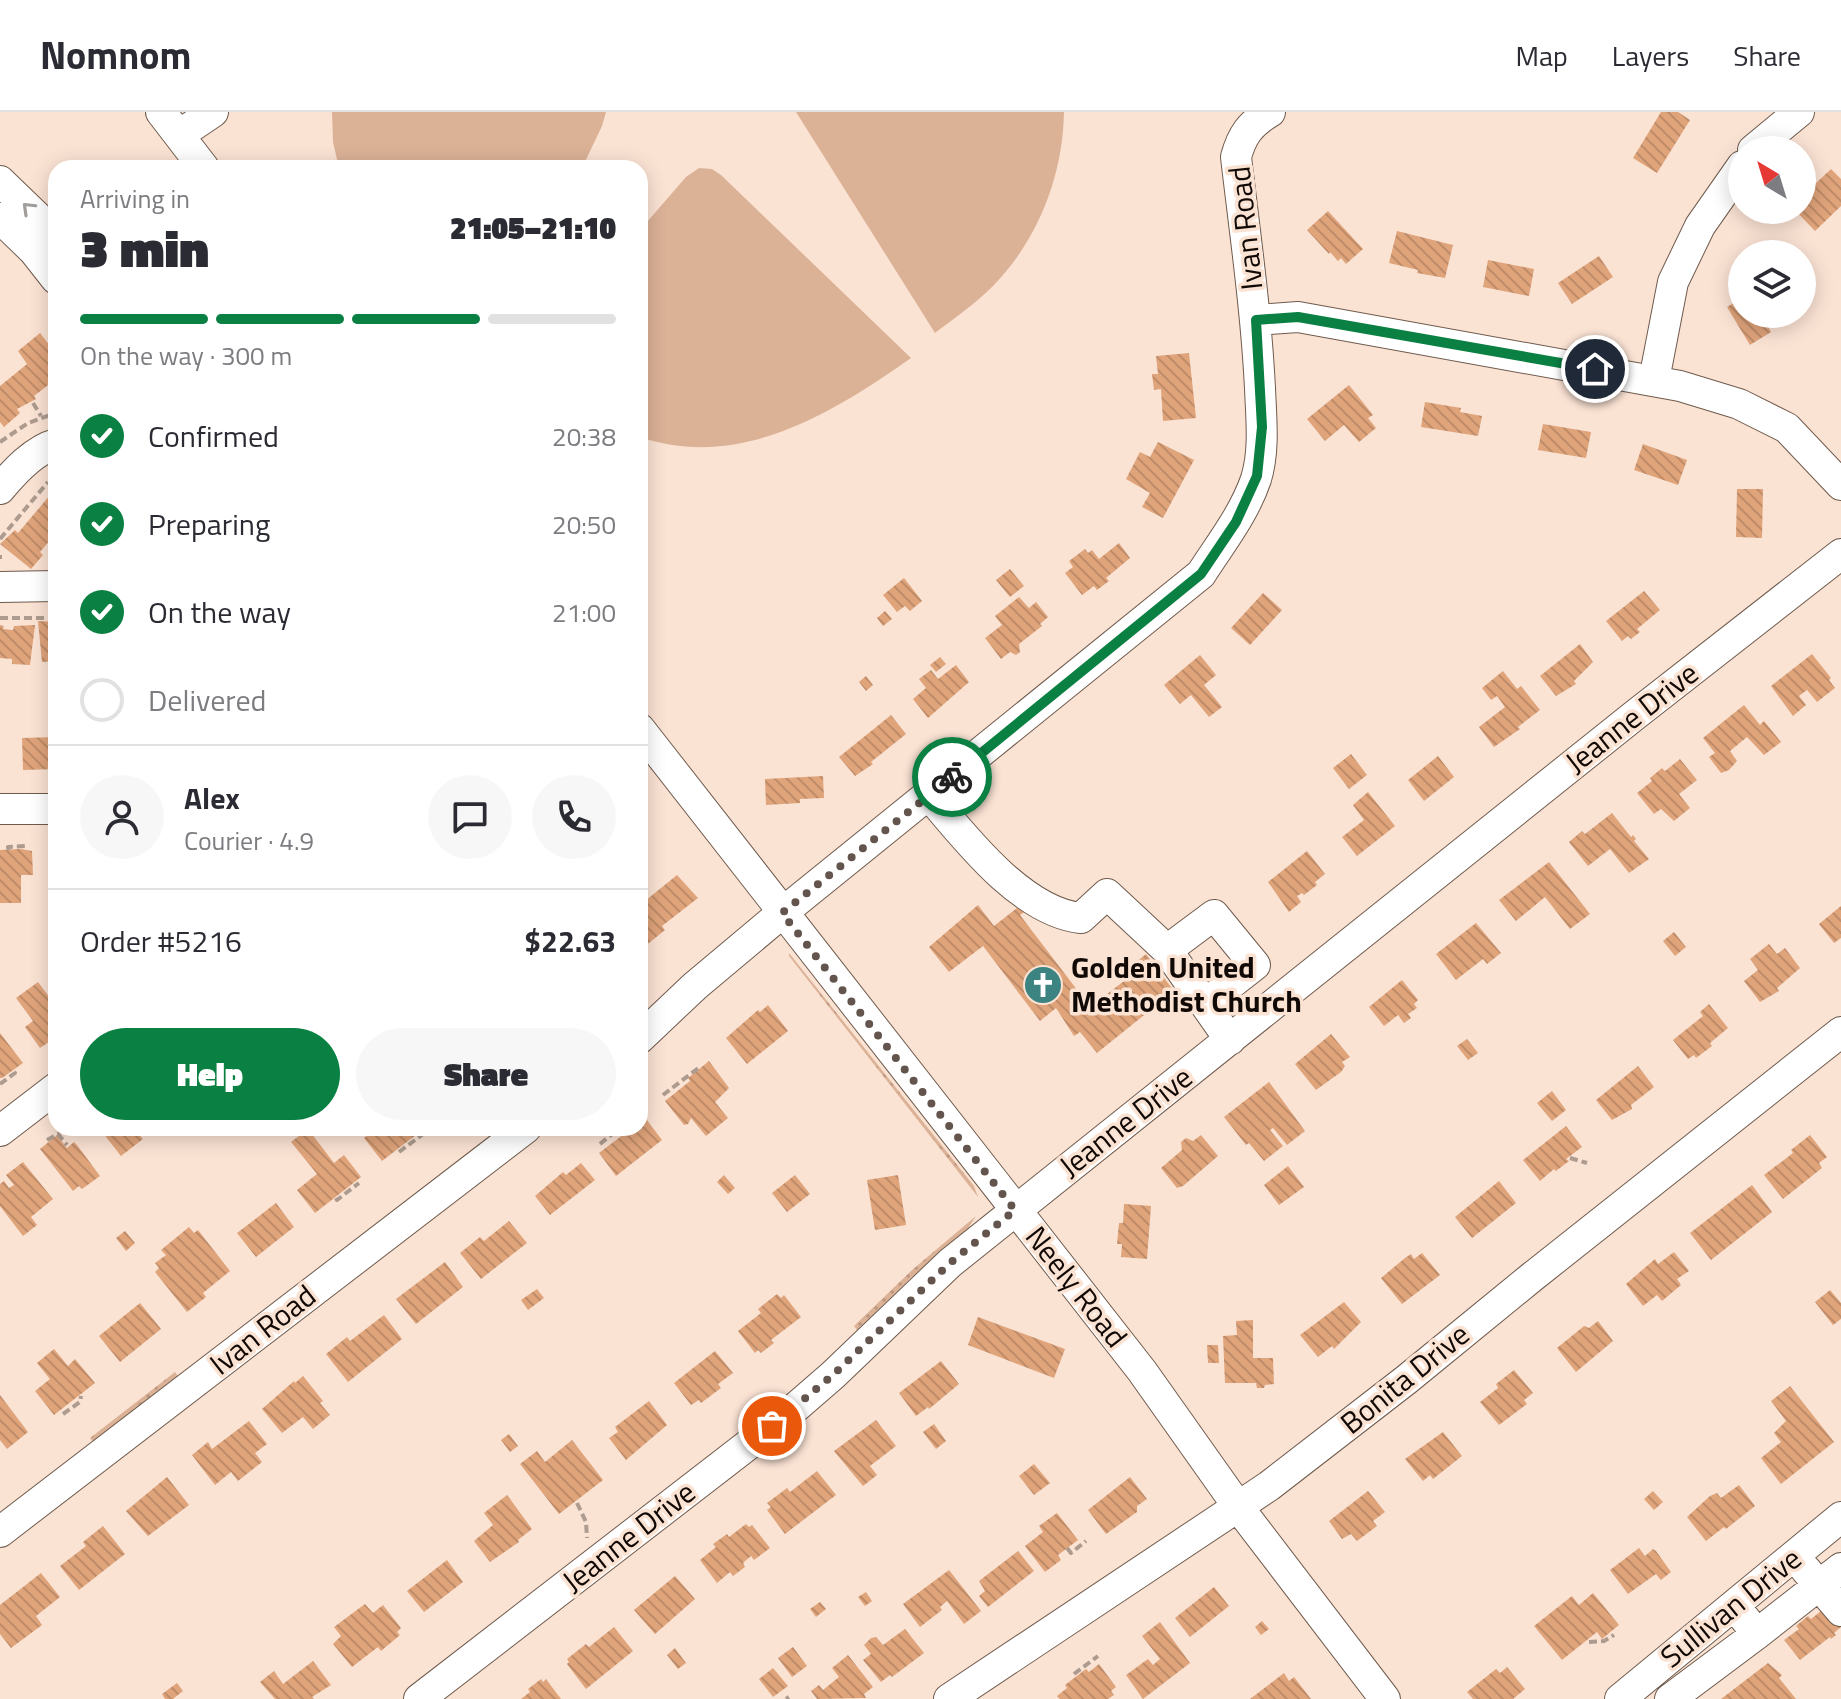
<!DOCTYPE html>
<meta charset="utf-8">
<style>
:root{--surface:#fff;--page:#f7f7f7;--text:#2b2b33;--muted:#7c7c81;--line:#e1e1e2;--accent:#0b8043}
body{margin:0;font-family:"Titillium Web",sans-serif;background:var(--page);color:var(--text);height:100vh;display:flex;flex-direction:column;font-size:30px;white-space:nowrap}
*{box-sizing:border-box;margin:0}
p{font-size:26px;color:var(--muted)}
.icon{flex:none;width:44px;height:44px;fill:none;stroke:currentColor;stroke-width:2;stroke-linecap:round;stroke-linejoin:round}
.map{position:relative;flex:1;overflow:hidden}
.details{position:absolute;left:48px;top:48px;width:600px;height:976px;display:flex;flex-direction:column;background:var(--surface);border-radius:24px;box-shadow:0 4px 20px #0003}
.details>*{flex:none}
.needle{width:52px;rotate:322deg}
.fabs{position:absolute;left:1728px;top:24px;display:grid;gap:16px}
.fabs a{display:grid;place-items:center;width:88px;height:88px;border-radius:50%;background:var(--surface);box-shadow:0 4px 20px #0003;font-size:40px}
.pin{position:absolute;display:grid;place-items:center;width:68px;height:68px;color:#fff;margin:-34px;border:4px solid #fff;border-radius:50%;box-shadow:0 2px 8px #0007}
.courier{position:absolute;display:grid;place-items:center;width:80px;height:80px;margin:-40px;border:6px solid #0b8043;border-radius:50%;background:#fff;color:#222;box-shadow:0 2px 10px #0007}
.summary em{font-style:normal;font-weight:800}
.summary div{display:flex;flex-direction:column-reverse}
.summary{display:flex;align-items:center;justify-content:space-between;height:136px;padding:0 32px}
h1{font-size:52px;font-weight:800;line-height:60px}
.bar{display:grid;grid-template-columns:repeat(4,1fr);gap:12px 8px;align-content:center;height:96px;padding:0 32px}
.bar i{height:10px;border-radius:6px;background:var(--line)}
.bar .active{background:var(--accent)}
.bar p{grid-column:span 4}
.line{display:flex;align-items:center;gap:20px;padding:0 32px;border-top:2px solid var(--line)}
.line div{flex:1}
.round{display:grid;place-items:center;flex:none;width:84px;height:84px;border-radius:42px;background:var(--page)}
ol{padding:0 32px;list-style:none}
li{display:flex;align-items:center;gap:24px;height:88px}
li p{margin-inline-start:auto}
li .icon{padding:8px;border-radius:50%;background:var(--accent);color:#fff;stroke-width:4}
li:last-child{color:var(--muted)}
li i{width:44px;height:44px;border:4px solid var(--line);border-radius:50%}
.action{display:flex;gap:16px;margin-top:auto;padding:16px 32px}
.action a{flex:1;height:92px;border-radius:48px;background:var(--accent);color:#fff;font-size:32px;font-weight:800;line-height:92px;text-align:center}
.action a+a{background:var(--page);color:var(--text)}
header{display:flex;align-items:center;gap:48px;box-sizing:border-box;height:112px;padding:0 40px;background:var(--surface);border-bottom:2px solid var(--line)}
header strong{font-size:38px}
nav{display:flex;gap:44px;margin-inline-start:auto;font-size:28px}
.map>svg:first-child{display:block}
.grass{fill:url(#grass-dots)}
.green{fill:#dcb297}
.building{fill:url(#building-back-hatch)}
.lines{fill:none;stroke-linecap:round;stroke-linejoin:round}
.minor-casing{stroke:#6f5b4d;stroke-width:32}
.path{stroke:#ad9b8f;stroke-width:4;stroke-dasharray:8 4;stroke-linecap:butt}
.minor{stroke:#fff;stroke-width:30}
.oneway{stroke:#a09d9b}
.done{stroke:#63554d;stroke-width:8;stroke-dasharray:0 14.4}
.route{stroke:#0b8043;stroke-width:10}
.labels{text-anchor:middle;stroke-width:7;stroke-linejoin:round;paint-order:stroke}
.street-label{font-size:30px;fill:#110905;stroke:#fbe3d4}
.poi-label{font-size:30px;font-weight:bold;fill:#110905;stroke:#fbe3d4;text-anchor:start}
</style>
<header>
<strong>Nomnom</strong>
<nav><a>Map</a><a>Layers</a><a>Share</a></nav>
</header>
<div class="map">
<svg width="1841" height="1587" viewBox="0 0 1841 1587">
<defs>
<pattern id="grass-dots" width="8" height="8" patternUnits="userSpaceOnUse" patternTransform="scale(2)"><rect width="8" height="8" fill="#dcb297"/><path d="M2 2h.1M6 6h.1" fill="none" stroke="#bc9881" stroke-width="1.8" stroke-linecap="round"/></pattern>
<pattern id="building-back-hatch" width="6" height="6" patternUnits="userSpaceOnUse" patternTransform="scale(2)"><rect width="6" height="6" fill="#e0a47b"/><path d="M-1 5l2 2M0 0l6 6M5-1l2 2" fill="none" stroke="#bf8c69"/></pattern>
</defs>
<rect width="100%" height="100%" fill="#fbe3d4"/>
<path class="grass" d="M789,841l185,233 4,11 -189,-241z
M976,1104l-9,14 -55,47 -55,53 -3,-4 58,-56z
M175,1260l3,4 -85,66 -3,-4z"/>
<path class="green" d="M332,0h274l-4,14 -20,42h-243l-6,-26z
M796,0h268c-1,64 -26,128 -71,174 -17,17 -38,32 -58,47z
M699,56l13,1 9,6 190,183c-78,55 -172,113 -271,79v-207l46,-53z"/>
<path class="building" d="M1661,0h17l12,8 -33,53 -24,-15z
M1831,57l10,10v27l-26,25 -20,-21h7v-31l3,-3 9,9z
M1328,99l35,38 -17,15 -5,-6 -3,3 -8,-9 -1,2 -22,-24z
M1397,119l56,14 -8,33 -28,-5 1,-3 -29,-7z
M1599,144l14,21 -41,27 -14,-21z
M1488,148l46,9 -5,27 -46,-9z
M1742,186v16h19l10,18 -21,13 -23,-38z
M40,221l10,13 4,-3 2,2v41l-4,-4 -18,14 2,3 -19,10 3,4 -16,14 -4,-5v-36l27,-22 -9,-13z
M1189,241l7,65 -33,3 -2,-32 -7,1 -2,-16h6l-2,-18z
M1349,273l24,30 -5,3 8,10 -17,14 -15,-17 -19,16 -18,-22z
M1425,290l36,6 -1,4 22,4 -4,20 -57,-9z
M1543,312l48,8 -5,26 -48,-8z
M1158,330l36,18 -31,58 -21,-11 8,-14 -24,-14 14,-27 10,5z
M1643,332l44,16 -9,25 -44,-15z
M56,376v45l-16,19 3,3 -12,14 -31,-25 15,-14 3,3z
M1737,377h26l-1,49 -26,-1z
M1119,431l11,15 -24,20 3,3 -12,9 -3,-4 -12,9 -17,-22 8,-6 -4,-6 16,-12 3,4 4,-3 7,9z
M1010,457l14,17 -14,11 -14,-17z
M904,466l18,23 -12,10 -5,-5 -8,6 -14,-17z
M1644,479l16,19 -23,19 3,3 -9,7 -3,-3 -6,5 -16,-20z
M1263,481l19,17 -32,35 -19,-17z
M1019,485l10,11 7,-6 12,15 -8,7 2,2 -23,18 1,8 -4,3 -6,-3 -9,7 -16,-21 17,-13 -7,-9z
M885,499l7,8 -9,7 -6,-8z
M38,509l18,1v39l-14,1z
M0,513l4,1 -1,3 10,1 1,-4 21,-1 -5,40 -18,-1v-5l-12,-1z
M1580,532l13,18 -19,19 2,3 -20,12 -16,-20z
M1812,542l19,24 -2,2 6,8 -18,14 -10,-12 -8,6 7,9 -13,11 -22,-30z
M1200,543l16,20 -12,10 18,22 -13,10 -18,-22 -11,9 -16,-19z
M940,545l6,7 -10,8 -6,-7z
M956,553l13,17 -41,36 -15,-19 13,-11 -7,-9 12,-9 7,9z
M1503,559l14,18 4,-3 19,24 -22,17 2,2 -26,18 -15,-20 26,-20 -8,-11 -6,4 -9,-12z
M866,564l7,9 -7,6 -7,-9z
M1744,593l16,20 4,-4 17,21 -17,13 -17,-18 -17,14 7,10 -8,9 -8,3 -12,-16 6,-4 -12,-15z
M891,603l15,19 -35,28 2,2 -18,12 -16,-19z
M56,625v32l-33,1 -1,-32z
M1351,642l16,21 -18,14 -16,-21z
M1438,644l16,21 -30,24 -16,-21z
M1680,647l17,21 -18,14 11,14 -16,13 -13,-12 -7,5 -17,-21 15,-12 -2,-3 12,-10 3,3z
M823,664l1,22 -24,1v4l-34,2 -1,-26z
M1368,680l27,34 -38,30 -15,-19 22,-17 -11,-15z
M1612,701l19,24 2,-2 3,4 -2,2 15,18 -20,14 -19,-24 -22,17 -19,-24 13,-11 3,3z
M21,737l11,2 1,24h-12v28h-21v-53z
M1307,739l18,23 -10,8 2,3 -13,10 -2,-2 -5,3 4,6 -12,10 -21,-30z
M1549,750l41,52 -20,15 -25,-32 -29,24 -17,-21z
M677,763l21,23 -36,28 3,4 -21,17 -4,-5v-37z
M978,793l16,21 27,-21 5,6 -6,4 61,80 7,-5 10,11 30,-23 -4,-6 22,-18 28,37 -77,62 -17,-21 -6,4 -18,-28 -16,13 -57,-75 -34,26 -20,-25z
M1841,794v32l-7,5 -15,-19z
M1476,811l25,30 -14,11 -4,-5 -27,21 -20,-26z
M1674,820l12,15 -11,9 -12,-15z
M1769,832l8,10 8,-6 15,20 -23,20 2,3 -19,11 -16,-21 14,-11 -8,-11z
M1402,868l16,20 -4,4 3,4 -9,6 3,4 -7,5 -6,-8 -14,11 -15,-19z
M38,870l18,24v31l-16,11 -15,-21 8,-6 -17,-23z
M1709,892l19,24 -18,15 2,3 -16,12 -2,-3 -6,4 -15,-19 30,-24 -3,-4z
M768,893l20,26 -41,33 -21,-26 32,-28 2,2z
M0,921l23,30 -21,15h-2z
M1331,922l19,23 -8,5 3,4 -4,6 -25,18 -21,-26z
M1467,927l11,14 -10,7 -11,-14z
M709,949l20,27 -14,14 13,16 -22,18 -15,-18 -3,6 -4,1 -19,-24 25,-20 -2,-3z
M1638,954l16,21 -23,18 1,4 -20,11 -16,-20z
M1269,970l36,49 -18,14 -14,-17 -3,2 13,16 -19,15 -15,-18 -3,2 -22,-28z
M1552,979l14,19 -14,11 -15,-18z
M640,999l22,29 -46,36 -17,-23 25,-19 -4,-6h20z
M1566,1014l16,21 -16,12 3,2 -13,10 -2,-2 -14,12 -17,-21z
M99,1016h35l9,11 -22,17z
M377,1016h48l-43,33 -18,-23z
M308,1017l26,34 10,-8 17,22 -46,36 -18,-23 20,-16 -26,-32z
M57,1023l10,13 7,-6 3,3 23,31 -18,13 -3,-3 -6,5 -33,-42z
M1201,1023l17,21 -35,30 -6,2 -16,-20 21,-18 -1,-8 5,-4 7,3z
M1810,1023l17,22 -8,6 3,5 -39,31 -19,-24 29,-22 -2,-3z
M23,1050l30,37 -22,18 6,8 -14,11 -23,-30v-22l4,-3 5,7 5,-3 -8,-10z
M581,1051l14,17 -45,35 -15,-19 28,-24 3,3z
M1288,1054l16,21 -25,18 -15,-20z
M724,1063l11,13 -7,6 -11,-12z
M795,1063l15,19 -23,18 -15,-19z
M898,1063l8,50 -31,5 -8,-50z
M1499,1069l17,22 -44,35 -17,-21z
M1752,1073l20,27 -61,48 -21,-27z
M276,1091l18,24 -38,30 -19,-24z
M1124,1092l27,2 -4,53 -26,-2 1,-13h-5l2,-21h4z
M509,1109l18,22 -46,36 -21,-26 20,-16 4,4z
M189,1115l5,6 4,-3 32,41 -27,22 3,4 -19,15 -32,-40 4,-4 -4,-5 11,-8 -5,-5z
M125,1119l10,12 -9,8 -10,-13z
M1674,1140l15,19 -12,8 4,6 -19,16 -5,-6 -14,11 -17,-22 29,-25 3,5z
M1422,1141l18,22 -38,29 -21,-26 24,-20 6,-4 3,5z
M445,1150l18,25 -47,37 -20,-25z
M537,1177l7,9 -16,12 -7,-10z
M1830,1178l11,13v16l-8,6 -18,-23z
M777,1182l4,4 3,-3 17,22 -30,23 3,3 -13,10 -3,-3 -3,3 -17,-22 23,-18 -3,-4z
M1344,1190l17,20 -27,27 -2,-3 -14,11 -18,-22z
M140,1191l21,26 -41,33 -21,-26z
M384,1203l18,24 -54,43 -22,-28 21,-17 3,4z
M978,1205l87,32 -11,29 -86,-33z
M1253,1208v38h20l1,26 -9,1 -1,3h-7l-1,-5h-31l-2,-47 14,-1 -1,-14z
M1598,1209l15,20 -37,31 -19,-24 27,-22 5,2z
M1207,1233h11l1,18h-11z
M54,1237l14,17 7,-7 20,24 -41,32 -19,-24 15,-12 -13,-16z
M715,1239l18,22 -15,11 3,4 -20,15 -2,-3 -8,5 -17,-22z
M941,1249l18,23 -30,25 -1,-2 -12,9 -17,-23z
M1514,1258l19,23 -9,7 3,4 -28,21 -19,-23 18,-14 -2,-4z
M303,1264l20,25 -3,2 10,12 -17,14 -10,-12 -21,16 -20,-24 32,-28 1,2z
M1790,1274l44,56 -53,42 -20,-26 20,-16 -7,-9 12,-12 -15,-20z
M0,1283l28,37 -21,17 -7,-9z
M649,1289l18,24 -41,35 -17,-22 9,-6 -3,-5z
M876,1308l20,26 -26,20 7,9 -14,11 -29,-35z
M249,1309l18,23 -12,9 7,9 -24,19 -7,-9 -16,13 -23,-30 16,-13 4,7z
M934,1312l12,17 -10,8 -13,-17z
M1443,1320l19,24 -29,23 -3,-4 -7,6 -18,-22z
M509,1322l9,12 -8,6 -9,-12z
M572,1328l31,40 -44,34 -39,-50 17,-13 8,11z
M1034,1352l16,19 -16,12 -15,-19z
M817,1359l19,24 -51,39 -18,-24 4,-3 -4,-4 20,-15 3,4z
M167,1365l22,28 -41,31 -22,-25z
M1130,1365l17,22 -10,7v6l-31,22 -18,-24z
M1739,1373l16,21 -29,23 -2,-2 -18,14 -19,-24 23,-21 7,-3 4,5z
M1368,1379l17,21 -12,9 4,5 -20,15 -6,-7 -9,5 -13,-18z
M1653,1379l10,11 -9,8 -10,-11z
M507,1383l25,34 -14,11 1,2 -29,20 -16,-21 19,-16 -9,-12z
M1057,1401l21,27 -20,15 3,5 -16,12 -20,-26 18,-14 -4,-6z
M746,1412l3,3 3,-2 18,23 -16,12 -3,-4 -8,7 2,4 -12,9 -3,-4 -13,11 -17,-23 16,-13 -3,-3 14,-10 2,3z
M103,1414l22,28 -46,36 -19,-24 26,-20 -3,-4z
M1639,1436l6,8 8,-7 3,2 15,21 -10,8 -5,-6 -28,20 -18,-24z
M1018,1439l16,20 -46,36 -9,-11 6,-5 -6,-10z
M447,1448l16,22 -39,30 -17,-21z
M949,1458l32,41 -17,13 -17,-23 -7,6 2,3 -22,17 -17,-23z
M41,1461l19,24 -24,19 6,9 -31,23 -11,-14v-29z
M675,1464l20,23 -40,35 -21,-24z
M1214,1475l15,19 -39,31 -15,-19z
M866,1480l6,9 -7,5 -7,-9z
M1593,1481l26,32 -17,14 -5,-7 -35,28 -28,-34 38,-30 7,9z
M820,1490l6,7 -10,8 -6,-8z
M365,1492l8,9 10,-8 18,23 -4,4 3,3 -19,16 -3,-4 -26,20 -19,-23 8,-8 -7,-9z
M1826,1495l15,20 -7,6 2,2 -5,4 -1,-2 -30,23 -16,-20 15,-11 -3,-3 12,-10 3,3z
M1262,1509l7,8 -8,6 -6,-8z
M1160,1510l30,41 -47,36 -17,-24 22,-16 5,6 7,-6 -18,-23z
M614,1515l19,24 -47,38 -19,-25 2,-2 -2,-3 19,-15 3,3z
M905,1517l19,24 -32,24 -2,-2 -9,7 -18,-22 8,-6 -7,-9 7,-7 5,-1 7,8z
M793,1535l14,19 -15,11 -14,-19z
M675,1536l11,15 -8,6 -11,-14z
M848,1543l25,32 -9,7 2,4 -49,1 -6,-8 8,-6 4,5 16,-13 -7,-9z
M313,1549l18,24 -19,12 2,2h-39l-15,-17 14,-11 9,13z
M1768,1551l14,12 -3,3 17,21h-75z
M1099,1552l17,23 -5,4 3,4 -6,4h-48l-3,-3 10,-8 -2,-3 21,-16 3,3z
M1507,1555l18,22 -12,10h-40l-6,-7 29,-23 4,4z
M773,1556l15,18 -15,11 -14,-18z
M1284,1561l5,8 5,-4 17,22h-61z
M541,1567l2,3 3,-3 15,20h-40l9,-7 -2,-3z
M177,1571l6,8 -10,8h-8l-3,-5z"/>
<g class="lines">
<g class="minor-casing">
<path id="minor" d="M161,0l43,56
M179,23l34,-23
M1753,38l46,-38
M0,69l56,54
M0,106l34,33 22,28
M1256,208l42,-3 382,69 59,18 48,24 54,57
M1654,268l19,-98 27,-56 42,-60
M0,377c14,-17 34,-39 56,-45
M0,475l56,-1
M640,617l502,642 97,137 146,191
M929,683c36,43 93,117 152,123l26,-24 60,56
M0,697h56
M1205,892l50,-39 -41,-50 -47,35 63,90
M640,926l55,-52 87,-73 419,-339c20,-31 43,-60 55,-95 9,-29 5,-62 4,-91 -4,-78 -15,-154 -24,-231 6,-22 14,-33 34,-45
M0,1019l56,-43
M0,1420l526,-404
M1806,1458l35,41
M1757,1522l84,-66
M419,1587l369,-285 45,-39 117,-112 685,-548 206,-161
M949,1587l320,-213 137,-106 126,-103 309,-245
M1620,1587l221,-182
M1670,1587l87,-65 -23,-29"/>
</g>
<path class="path" d="M33,291l8,13
M0,330l28,-19 28,-10
M0,427l48,-57
M0,445h2
M0,506h56
M9,738l-1,-3 18,-1
M0,972l15,-11 -2,-2
M663,983l38,-29
M47,1028l11,-6 9,11
M600,1032l17,-14
M399,1040l32,-24
M1570,1046l17,5
M336,1086l1,2 22,-17
M63,1302l17,-12 1,-6
M577,1391l9,19 1,16
M1067,1436l4,5 15,-12
M1589,1530l15,-1 10,-6
M1074,1562l24,-18
M786,1587l3,-2"/>
<use href="#minor" class="minor"/>
</g>
<defs><path id="oneway-chevron" d="M-2-3.5L2.5 0L-2 3.5" fill="none" stroke-width="1.6" stroke-linecap="round" stroke-linejoin="round" transform="scale(2)"/></defs>
<use class="oneway" href="#oneway-chevron" transform="translate(28 96) rotate(-136)"/>
<g class="lines">
<path class="done" d="M772,1314l61,-51 117,-112 65,-53 -233,-297 170,-136"/>
<path class="route" d="M952,665l249,-203 35,-52 21,-46 5,-49 -6,-107 42,-3 297,52"/>
</g>
<defs>
<g id="church-disc" transform="scale(2)"><circle r="9.5" fill="#3c8482" stroke="#fbe3d4"/><path d="M-1.2-6h2.4v3.5h3.3v2.4h-3.3V6h-2.4V-.1h-3.3v-2.4h3.3Z" fill="#fff"/></g>
</defs>
<g fill-rule="evenodd">
<use href="#church-disc" x="1043" y="873"/>
</g>
<g class="labels">
<g class="street-label">
<text transform="translate(1246 116) rotate(-96)" y="10">Ivan Road</text>
<text transform="translate(1632 606) rotate(-38)" y="10">Jeanne Drive</text>
<text transform="translate(1126 1010) rotate(-38)" y="10">Jeanne Drive</text>
<text transform="translate(1076 1175) rotate(52)" y="10">Neely Road</text>
<text transform="translate(263 1218) rotate(-38)" y="10">Ivan Road</text>
<text transform="translate(1405 1267) rotate(-39)" y="10">Bonita Drive</text>
<text transform="translate(629 1425) rotate(-38)" y="10">Jeanne Drive</text>
<text transform="translate(1731 1496) rotate(-39)" y="10">Sullivan Drive</text>
</g>
<g class="poi-label">
<text x="1071" y="866">Golden United<tspan x="1071" dy="34">Methodist Church</tspan></text>
</g>
</g>
</svg>
<div class="fabs">
<a><svg class="needle" viewBox="-14 -14 28 28"><path d="M0-13l5 13h-10z" fill="#e53935"/><path d="M0 13l5-13h-10z" fill="#7c7c81"/></svg></a>
<a><svg class="icon" aria-label="layers" viewBox="0 0 24 24"><path d="M12 4l9 5-9 5-9-5zM3 14l9 5 9-5"/></svg></a>
</div>
<div class="pin" style="left:772px;top:1314px;background:#ea580c"><svg class="icon" aria-label="bag" viewBox="0 0 24 24"><path d="M5 8h14l-1 12H6zM9 8a3 3 0 0 1 6 0"/></svg></div>
<div class="pin" style="left:1595px;top:257px;background:#1f2937"><svg class="icon" aria-label="home" viewBox="0 0 24 24"><path d="M3 11l9-7 9 7M6 9v11h12V9"/></svg></div>
<div class="courier" style="left:952px;top:665px"><svg class="icon" aria-label="bike" viewBox="0 0 24 24"><circle cx="6" cy="16" r="4"/><circle cx="18" cy="16" r="4"/><path d="M6 16l4-8h5l3 8M10 8l3 8H6M13 5h3"/></svg></div>
<section class="details">
<div class="summary"><div><h1>3 min</h1><p>Arriving in</p></div><em>21:05–21:10</em></div>
<div class="bar"><i class="active"></i><i class="active"></i><i class="active"></i><i></i><p>On the way · 300 m</p></div>
<ol>
<li><svg class="icon" aria-label="check" viewBox="0 0 24 24"><path d="M5 12l5 5 9-10"/></svg>Confirmed<p>20:38</p></li>
<li><svg class="icon" aria-label="check" viewBox="0 0 24 24"><path d="M5 12l5 5 9-10"/></svg>Preparing<p>20:50</p></li>
<li><svg class="icon" aria-label="check" viewBox="0 0 24 24"><path d="M5 12l5 5 9-10"/></svg>On the way<p>21:00</p></li>
<li><i></i>Delivered</li>
</ol>
<div class="line" style="height:144px"><a class="round"><svg class="icon" aria-label="person" viewBox="0 0 24 24"><circle cx="12" cy="8" r="4"/><path d="M4 21q1-7 8-7t8 7"/></svg></a><div><b>Alex</b><p>Courier · 4.9</p></div><a class="round"><svg class="icon" aria-label="chat" viewBox="0 0 24 24"><path d="M4 5h16v11H9l-5 4z"/></svg></a><a class="round"><svg class="icon" aria-label="phone" viewBox="0 0 24 24"><path d="M5 4h4l2 5-3 2q2 4 5 5l2-3 5 2v4C11 20 4 13 5 4z"/></svg></a></div>
<div class="line" style="height:104px"><div>Order #5216</div><b>$22.63</b></div>
<div class="action"><a>Help</a><a>Share</a></div>
</section>
</div>
